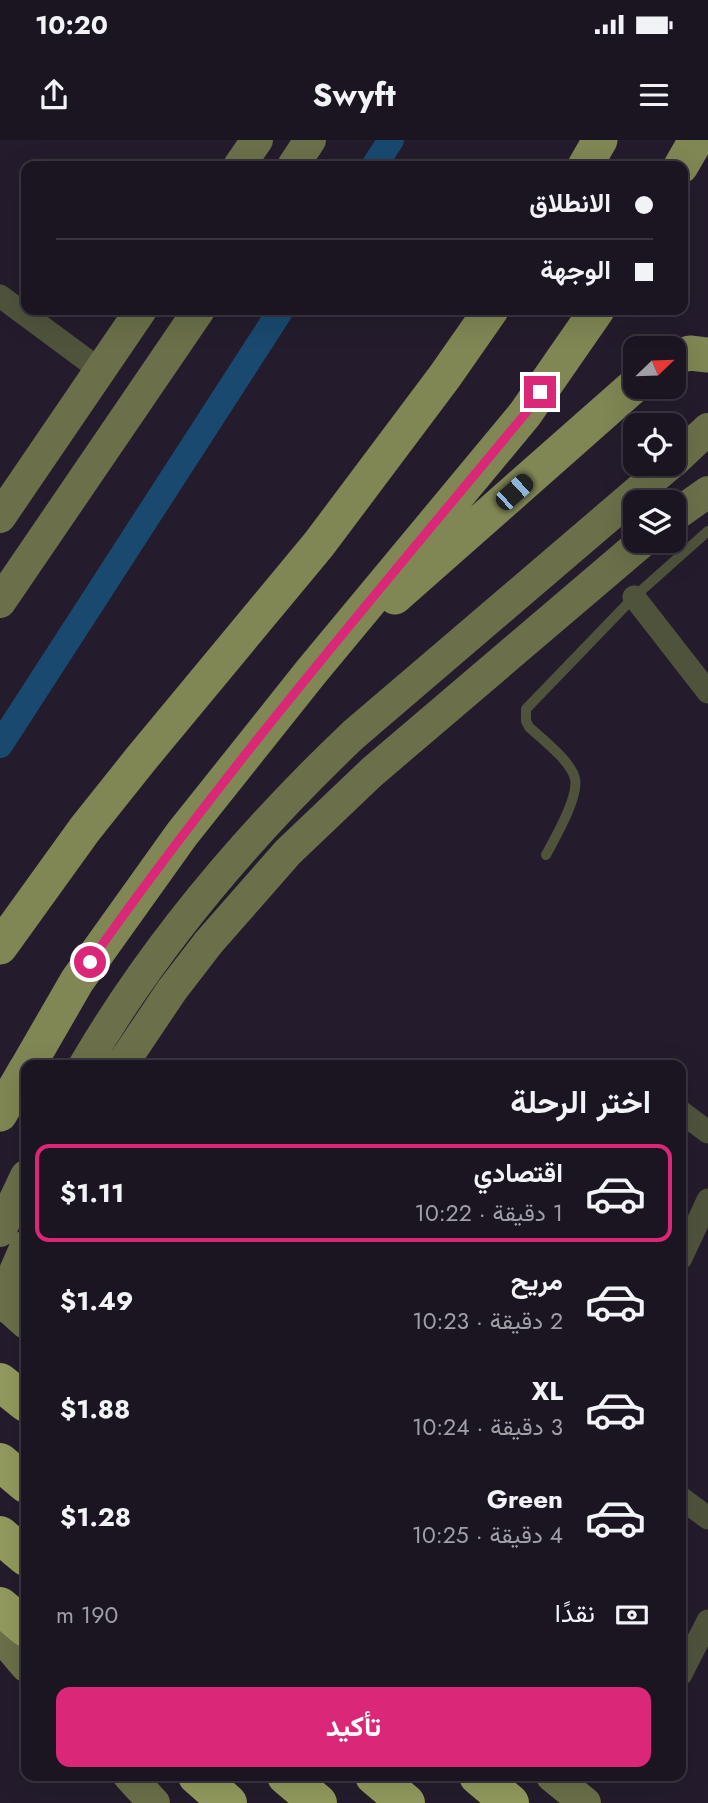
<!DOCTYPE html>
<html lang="ar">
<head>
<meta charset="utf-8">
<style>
	:root { --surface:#1b1521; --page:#241e2a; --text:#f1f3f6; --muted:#a09fa5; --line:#39343f; --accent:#db2777 }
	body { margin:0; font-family:Jost,Vazirmatn,sans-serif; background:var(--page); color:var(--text); direction:rtl; height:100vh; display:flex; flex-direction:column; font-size:26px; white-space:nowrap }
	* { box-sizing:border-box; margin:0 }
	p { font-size:23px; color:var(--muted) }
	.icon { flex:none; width:38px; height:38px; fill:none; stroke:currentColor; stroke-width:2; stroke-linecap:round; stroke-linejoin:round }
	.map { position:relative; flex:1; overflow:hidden; direction:ltr }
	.panel { position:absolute; left:21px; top:920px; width:665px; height:721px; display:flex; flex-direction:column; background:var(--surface); border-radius:14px; box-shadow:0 7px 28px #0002,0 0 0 2px var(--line); direction:rtl }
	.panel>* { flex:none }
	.banner { position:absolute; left:21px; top:21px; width:667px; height:154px; border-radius:14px; box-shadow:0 7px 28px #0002,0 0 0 2px var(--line); direction:rtl; display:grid; align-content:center; height:154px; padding:0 35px; background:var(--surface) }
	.needle { width:46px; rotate:67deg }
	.controls { position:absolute; left:623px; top:196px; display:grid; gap:14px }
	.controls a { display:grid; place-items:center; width:63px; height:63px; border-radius:14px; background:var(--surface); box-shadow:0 7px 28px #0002,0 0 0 2px var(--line); font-size:35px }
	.end { position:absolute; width:32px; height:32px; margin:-16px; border:9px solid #db2777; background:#fff; box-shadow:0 0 0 4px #fff }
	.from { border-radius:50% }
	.car { position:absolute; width:21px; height:42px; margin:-21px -10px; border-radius:9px; box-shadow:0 0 5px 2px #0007; background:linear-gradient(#222 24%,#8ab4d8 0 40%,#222 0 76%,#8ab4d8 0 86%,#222 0) }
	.banner b { display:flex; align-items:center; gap:24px; height:66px; font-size:26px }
	.banner b+b { border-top:2px solid var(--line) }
	.banner i { width:18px; height:18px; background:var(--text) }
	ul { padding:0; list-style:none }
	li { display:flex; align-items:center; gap:21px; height:98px; margin:0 14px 10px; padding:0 21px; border:4px solid transparent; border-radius:14px }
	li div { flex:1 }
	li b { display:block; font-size:26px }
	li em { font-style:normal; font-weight:700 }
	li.active { border-color:var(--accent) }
	li>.icon { width:63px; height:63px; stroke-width:1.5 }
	h2 { padding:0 35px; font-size:32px; line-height:84px }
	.pay { display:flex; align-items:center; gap:18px; height:77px; padding:0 35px; font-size:26px }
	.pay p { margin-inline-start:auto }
	.button { display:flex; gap:14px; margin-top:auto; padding:14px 35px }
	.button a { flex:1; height:80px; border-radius:14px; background:var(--accent); color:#fff; font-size:28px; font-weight:700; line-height:80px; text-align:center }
	.status { display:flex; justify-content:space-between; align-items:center; height:49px; padding:0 35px; background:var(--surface); direction:ltr }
	.status svg { height:19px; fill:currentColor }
	header { display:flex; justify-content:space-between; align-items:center; height:91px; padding:0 35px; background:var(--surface); font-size:32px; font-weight:700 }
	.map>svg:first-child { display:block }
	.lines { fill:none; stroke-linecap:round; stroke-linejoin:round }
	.canal { stroke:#19496f; stroke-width:26 }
	.lane { stroke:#50533c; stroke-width:10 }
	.street { stroke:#50533c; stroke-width:23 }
	.secondary { stroke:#6b704a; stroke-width:32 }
	.primary { stroke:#808654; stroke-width:35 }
	.highway { stroke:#939a5e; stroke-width:38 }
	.route { stroke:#db2777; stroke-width:9 }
</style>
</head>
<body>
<div class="status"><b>10:20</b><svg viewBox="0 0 49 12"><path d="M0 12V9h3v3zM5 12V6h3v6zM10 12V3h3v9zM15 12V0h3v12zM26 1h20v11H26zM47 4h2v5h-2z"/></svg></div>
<header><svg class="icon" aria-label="menu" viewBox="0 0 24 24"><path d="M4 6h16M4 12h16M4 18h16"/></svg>Swyft<svg class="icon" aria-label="share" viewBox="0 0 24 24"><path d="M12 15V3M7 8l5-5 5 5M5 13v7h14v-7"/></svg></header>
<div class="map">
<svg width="708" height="1663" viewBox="0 0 708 1663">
	<rect width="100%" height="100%" fill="#241c2c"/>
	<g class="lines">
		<!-- canal -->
		<path class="canal" d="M374 26 391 0
			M0 605 281 170"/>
		<!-- lane -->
		<path class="lane" d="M546 715C555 698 579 657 575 639 572 622 542 599 529 587L526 581V569L634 457 708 391"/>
		<!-- street -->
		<path class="street" d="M0 156 100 230
			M634 457 708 552
			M681 972 708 992
			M681 1118 708 1060
			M681 1358 708 1378
			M681 1534 708 1481"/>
		<!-- secondary -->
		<path class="secondary" d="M239 26 257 0
			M293 26 310 0
			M674 321 708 289
			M674 376 708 352
			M0 377 141 170
			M0 462 199 170
			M84 926C157 801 249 694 353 595L670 324
			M121 926 172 850 209 802 288 712 372 632 643 401
			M0 1091 26 1036
			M0 1160 26 1183
			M0 1166 26 1106
			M0 1495 26 1526
			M129 1636 154 1663
			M552 1636 585 1663"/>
		<!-- primary -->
		<path class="primary" d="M585 26 600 0
			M681 26 696 0
			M674 217 690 213 708 215
			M395 457 635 245
			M0 807 85 689 140 620 319 404 445 236 491 170
			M28 926 77 841 182 694 311 532 525 274 597 170
			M0 974 26 929"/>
		<!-- highway -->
		<path class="highway" d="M0 1242 26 1263
			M0 1322 26 1344
			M0 1395 26 1417
			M0 1466 26 1488
			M197 1636 228 1663
			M286 1636 318 1663
			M374 1636 406 1663
			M478 1636 510 1663"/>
	</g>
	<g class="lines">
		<!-- route -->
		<path class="route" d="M90 822C224 631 376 454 525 274L540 252"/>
	</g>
</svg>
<div class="controls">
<a><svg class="needle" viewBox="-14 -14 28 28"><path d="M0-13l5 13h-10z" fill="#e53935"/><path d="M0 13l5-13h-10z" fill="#a09fa5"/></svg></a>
<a><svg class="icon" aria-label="locate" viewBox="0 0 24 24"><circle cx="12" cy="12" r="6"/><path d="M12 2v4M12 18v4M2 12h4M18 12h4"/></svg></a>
<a><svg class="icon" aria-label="layers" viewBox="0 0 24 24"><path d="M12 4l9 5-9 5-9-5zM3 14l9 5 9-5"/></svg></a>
</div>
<i class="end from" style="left:90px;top:822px"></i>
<i class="end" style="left:540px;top:252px"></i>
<i class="car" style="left:514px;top:352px;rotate:48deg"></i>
<div class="banner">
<b><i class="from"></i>الانطلاق</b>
<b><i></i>الوجهة</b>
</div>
<section class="panel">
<h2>اختر الرحلة</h2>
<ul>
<li class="active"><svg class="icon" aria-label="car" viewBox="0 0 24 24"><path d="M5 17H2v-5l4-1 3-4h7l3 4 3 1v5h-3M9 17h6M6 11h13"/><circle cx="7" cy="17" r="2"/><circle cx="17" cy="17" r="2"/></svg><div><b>اقتصادي</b><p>1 دقيقة · 10:22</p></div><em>$1.11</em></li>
<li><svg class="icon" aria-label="car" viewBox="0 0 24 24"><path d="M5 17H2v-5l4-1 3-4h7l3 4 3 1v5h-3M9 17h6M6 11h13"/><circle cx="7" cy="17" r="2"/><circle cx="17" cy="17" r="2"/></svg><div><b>مريح</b><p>2 دقيقة · 10:23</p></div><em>$1.49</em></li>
<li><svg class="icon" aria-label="car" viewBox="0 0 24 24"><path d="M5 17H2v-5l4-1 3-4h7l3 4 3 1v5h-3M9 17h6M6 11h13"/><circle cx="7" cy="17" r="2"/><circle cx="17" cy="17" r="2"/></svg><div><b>XL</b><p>3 دقيقة · 10:24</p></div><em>$1.88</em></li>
<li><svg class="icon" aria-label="car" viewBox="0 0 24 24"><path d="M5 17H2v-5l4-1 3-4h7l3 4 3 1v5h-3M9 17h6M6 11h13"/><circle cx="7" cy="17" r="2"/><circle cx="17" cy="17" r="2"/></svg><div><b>Green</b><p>4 دقيقة · 10:25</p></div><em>$1.28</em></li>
</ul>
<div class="pay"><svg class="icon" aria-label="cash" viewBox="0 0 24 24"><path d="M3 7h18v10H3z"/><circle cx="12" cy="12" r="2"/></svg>نقدًا<p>190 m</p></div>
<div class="button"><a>تأكيد</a></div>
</section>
</div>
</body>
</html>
